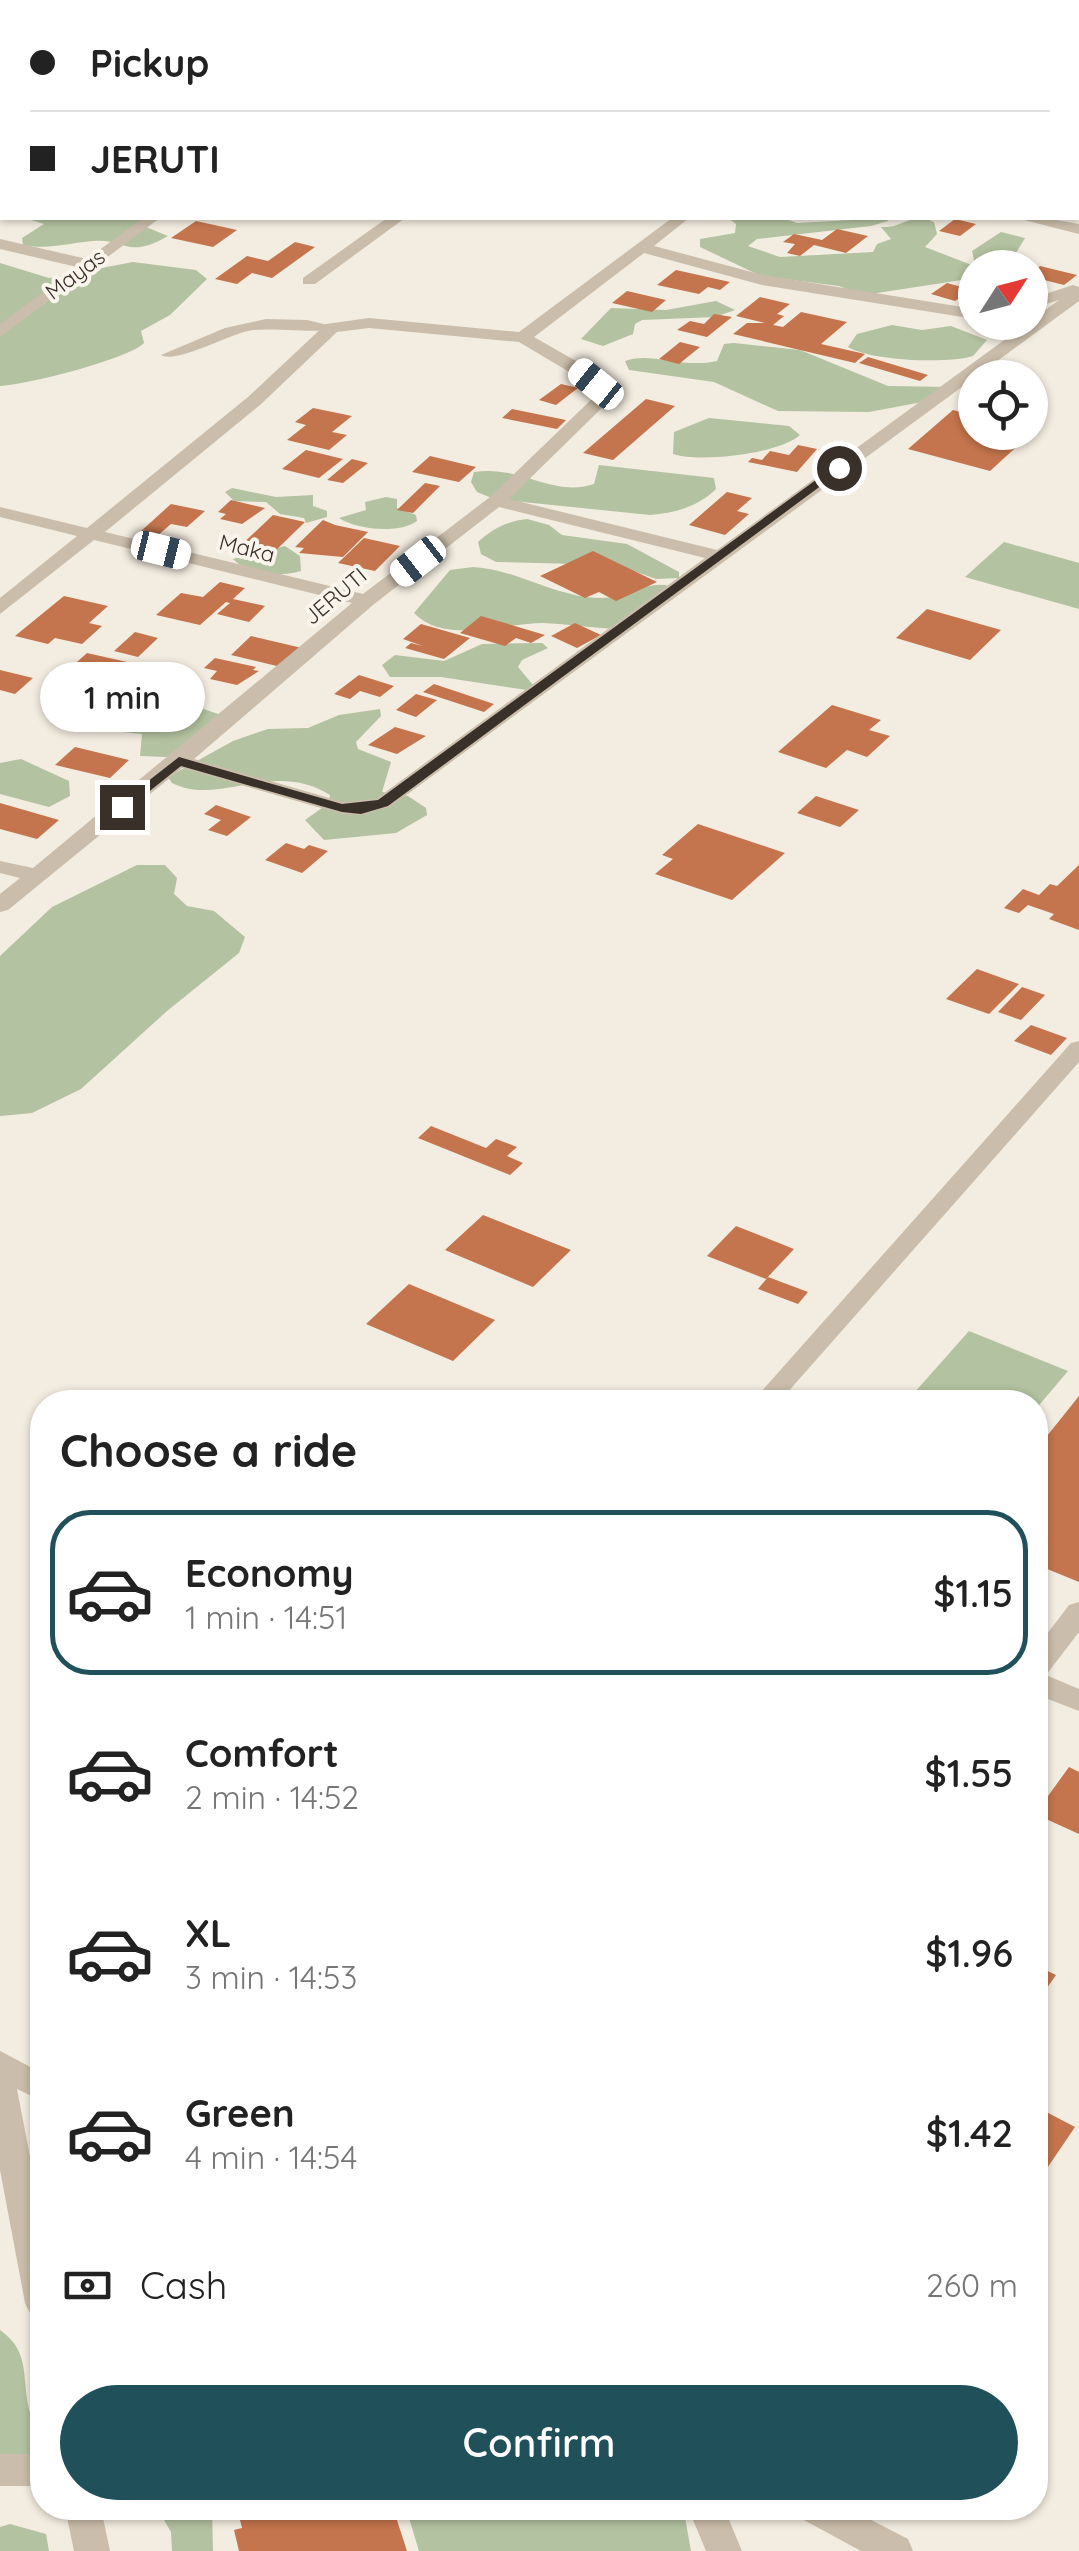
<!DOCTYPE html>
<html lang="en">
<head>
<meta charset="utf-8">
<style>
	:root { --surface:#fff; --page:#f2f2f2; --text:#222; --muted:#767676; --line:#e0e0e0; --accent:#20515a }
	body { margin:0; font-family:Quicksand,sans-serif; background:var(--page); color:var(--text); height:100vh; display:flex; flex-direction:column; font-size:38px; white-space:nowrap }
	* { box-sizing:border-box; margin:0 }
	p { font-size:32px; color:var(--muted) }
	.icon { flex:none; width:55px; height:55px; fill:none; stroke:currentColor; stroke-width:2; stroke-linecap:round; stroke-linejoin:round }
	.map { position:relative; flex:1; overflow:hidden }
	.details { position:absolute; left:30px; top:1390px; width:1018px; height:1130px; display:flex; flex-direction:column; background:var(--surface); border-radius:40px; box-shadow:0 2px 8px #0004 }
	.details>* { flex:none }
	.hud { position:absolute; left:0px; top:0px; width:1080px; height:220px; box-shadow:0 2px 8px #0004; display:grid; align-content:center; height:220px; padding:0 30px; background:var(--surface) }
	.needle { width:65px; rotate:54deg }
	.fabs { position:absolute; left:958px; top:250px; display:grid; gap:20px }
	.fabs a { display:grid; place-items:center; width:90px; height:90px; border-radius:50%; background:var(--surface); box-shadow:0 2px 8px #0004; font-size:50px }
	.end { position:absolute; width:45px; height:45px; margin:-22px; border:12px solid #39302a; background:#fff; box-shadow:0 0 0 5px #fff }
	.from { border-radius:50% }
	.bubble { position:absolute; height:70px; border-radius:35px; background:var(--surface); box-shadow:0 2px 8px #0004; font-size:32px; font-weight:600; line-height:70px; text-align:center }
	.car { position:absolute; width:30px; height:60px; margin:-30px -15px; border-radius:12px; box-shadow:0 0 8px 2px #0007; background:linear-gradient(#fff 24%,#345 0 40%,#fff 0 76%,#345 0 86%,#fff 0) }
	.hud b { display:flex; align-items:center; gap:35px; height:95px; font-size:38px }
	.hud b+b { border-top:2px solid var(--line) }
	.hud i { width:25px; height:25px; background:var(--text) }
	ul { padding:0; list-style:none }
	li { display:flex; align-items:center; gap:30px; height:165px; margin:0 20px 15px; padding:0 10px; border:5px solid transparent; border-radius:40px }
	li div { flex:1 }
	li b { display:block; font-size:38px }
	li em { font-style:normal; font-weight:600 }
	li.on { border-color:var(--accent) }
	li>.icon { width:90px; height:90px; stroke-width:1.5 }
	h2 { padding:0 30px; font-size:45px; line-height:120px }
	.pay { display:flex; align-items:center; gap:25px; height:110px; padding:0 30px; font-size:38px }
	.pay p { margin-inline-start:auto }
	.primary-button { display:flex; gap:20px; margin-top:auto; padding:20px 30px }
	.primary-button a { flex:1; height:115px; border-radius:60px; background:var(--accent); color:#fff; font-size:40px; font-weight:600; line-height:115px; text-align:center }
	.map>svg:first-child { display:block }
	.green { fill:#b3c2a0 }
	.building { fill:#c4754d }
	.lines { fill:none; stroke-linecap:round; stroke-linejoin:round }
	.lane { fill:#cbbdab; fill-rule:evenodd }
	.street { fill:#cbbdab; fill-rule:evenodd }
	.route { fill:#39302a }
	.labels { text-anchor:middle; stroke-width:8; stroke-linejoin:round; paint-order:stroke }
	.far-street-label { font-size:22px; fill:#39302a; stroke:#faf5ec }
</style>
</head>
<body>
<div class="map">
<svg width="1079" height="2551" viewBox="0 0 1079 2551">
	<rect width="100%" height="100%" fill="#f3ece0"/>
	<!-- green -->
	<path class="green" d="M25 218H149L146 227 168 236C126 260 126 238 93 241 68 243 48 250 23 245L22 238 44 224Z
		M728 218H783L797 223 888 218V221L871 226 757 239 748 246 780 257 873 252 877 244 891 239 881 227C901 229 912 211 934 222L937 234 925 247 977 267 975 278 864 295 839 286 761 276 700 247V239L735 233 736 224Z
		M1001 232 1025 238 1016 253 1029 267 975 264 972 251Z
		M133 262 196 270 207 279 170 315 141 331 144 343C129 359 26 385 0 386V263L49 278Z
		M716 301 735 310 715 317 642 320 635 324 633 334 603 346 581 339 611 308 666 310Z
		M892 325 922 330 951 326 987 340 973 356C948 364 871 361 848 347L857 334Z
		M734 343 800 350 888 386 948 387 949 397 869 412 778 411 714 382 629 370 625 361C649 351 682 369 717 361L724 344Z
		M709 418 789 426 800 435C779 454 700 463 673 454L674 432Z
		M599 465 714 478 716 489C698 507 674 513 650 515L494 499 477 492 471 482 474 472C523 465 552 498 594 484Z
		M232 488 276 497 313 495V506L327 511V517L306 523 304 518 280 514 266 502 234 501 225 492Z
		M386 497 397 499V508L416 515 417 521C399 534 357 530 339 518L366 510 365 502Z
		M527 519 549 525 562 535 627 544 679 572V578L656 579 617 565 496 562 481 554 478 542C492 529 507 521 527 519Z
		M1004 542 1079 563V609L965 577Z
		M285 546 300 556 301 571C280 577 250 576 233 559Z
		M473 567C520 570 555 598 602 598 624 598 649 580 670 586L616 629C592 628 568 624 544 623 504 623 445 645 414 613L450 570Z
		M542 643 548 648 522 660 518 667 533 685 527 690 441 677H390L382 665 395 655 444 661 482 644Z
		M201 708 221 715 178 752 166 757 140 756 142 734 103 730 100 724 155 720Z
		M380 709 381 716 356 742 358 749 391 762 382 792 408 796 426 808 427 815 396 833 324 840 305 820 329 803 330 795C272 759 219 807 172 783L168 777 233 741 268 729 308 728 339 715Z
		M21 759 69 781 70 796 49 807 0 794V763Z
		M137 865H165L177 878 174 894 187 906 214 911 245 937 239 953 167 1011 81 1089 32 1113 0 1116V956L52 907Z
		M969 1331 1068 1371 1035 1410V1402H906Z
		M0 2330C33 2353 20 2382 31 2416 36 2429 41 2438 42 2453L0 2481Z
		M157 2508H212L213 2551H172L171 2532Z
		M406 2508H679L685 2517 691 2551H419Z
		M10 2524 46 2534 49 2551H0V2527Z"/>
	<!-- building -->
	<path class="building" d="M955 219 976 224 960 236 939 231Z
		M196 221 237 230 213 247 171 238Z
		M837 229 868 236 846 253 814 245 800 256 787 253 795 244 783 242 794 234 822 240Z
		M295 242 315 247 272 278 252 273 237 284 215 279 247 256 268 261Z
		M1040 266 1077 275 1064 285 1036 278 1042 274 1033 272Z
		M676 270 730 282 720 290 708 287 699 294 657 285Z
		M965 281 975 287 955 301 931 294 947 283 958 286Z
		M627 291 666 300 652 312 612 303Z
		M760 297 790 304 777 314 784 316 773 325 783 327 801 312 847 322 821 344 865 354 855 363 733 334 747 323H765L736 316Z
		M714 314 732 317 707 337 677 330 690 321 704 324Z
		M680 342 700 347 679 364 659 359Z
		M868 357 928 375 920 381 859 363Z
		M561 384 578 388 556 405 539 400Z
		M646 399 675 406 613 460 583 453Z
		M313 408 352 416 332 432 347 435 329 450 287 440 306 425 295 422Z
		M512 409 566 420 557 429 502 418Z
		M953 410 975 416V432H1033L990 471 908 449Z
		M798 445 817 449 797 472 748 462 752 458 762 460 770 451 789 455Z
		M306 450 343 459 319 478 282 469Z
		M430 456 476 467 459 482 412 472Z
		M352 459 368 463 343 483 327 480Z
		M425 483 440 486 413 513 397 510Z
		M727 492 752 498 737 511 749 514 725 535 689 525Z
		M231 500 265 508 242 524 220 519 226 514 218 512Z
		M171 504 205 511 187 527 171 524 157 536 140 532Z
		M273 515 305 522 271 555 238 548Z
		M323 520 335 525 368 532 343 557 299 553 304 548 295 547Z
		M364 538 400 546 375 571 338 563Z
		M593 551 657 582 616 601 599 592 585 598 540 576Z
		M220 582 245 588 233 599 265 606 249 622 217 614 230 603 226 602 200 625 156 615 181 593 203 597Z
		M64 596 108 606 89 623 102 626 82 644 55 638 48 644 15 636Z
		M927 609 1001 630 970 660 896 638Z
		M481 616 545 635 531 643 516 638 505 646 460 633Z
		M575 623 601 635 577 648 551 636Z
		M421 624 470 638 444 659 405 648 411 643 423 646 403 639Z
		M135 632 158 638 138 657 114 651Z
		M251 636 302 648 281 667 231 655Z
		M87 653 127 662 98 688 59 678Z
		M215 658 256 667 253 670 259 671 237 685 210 679 217 671 204 668Z
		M0 670 33 678 15 694 0 690Z
		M359 675 394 686 380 697 360 691 350 699 334 694Z
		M134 682 170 690 160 700 124 691Z
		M434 684 494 704 484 712 423 692Z
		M96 687 180 707 169 718 122 706 105 722 87 717 74 730 54 725 66 714 50 710 66 696 82 700Z
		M416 694 437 700 416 717 396 710Z
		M832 705 881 720 869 730 890 736 867 757 847 750 826 768 778 752Z
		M395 727 426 736 397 754 368 745Z
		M75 747 129 760 110 778 55 765Z
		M816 796 859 810 840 827 797 813Z
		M0 803 59 820 37 839 0 829Z
		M216 805 251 817 227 836 208 830 221 820 204 814Z
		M698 824 785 853 732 900 655 874 673 859 662 855Z
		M286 843 304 849 309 845 328 851 302 873 265 860Z
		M1079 865V930L1049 919 1054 914 1028 905 1019 913 1004 908 1023 889 1039 895 1050 884 1057 886Z
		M977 969 1019 984 989 1014 946 999Z
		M1022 987 1045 995 1021 1020 998 1012Z
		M1031 1025 1067 1038 1051 1055 1014 1041Z
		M431 1126 486 1148 496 1139 517 1147 507 1156 523 1163 510 1175 418 1138Z
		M483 1215 571 1250 533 1287 445 1250Z
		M736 1226 794 1249 766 1279 707 1256Z
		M768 1277 808 1292 798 1304 758 1289Z
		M409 1284 495 1320 453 1361 366 1324Z
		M1079 1396V1582L1035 1564V1451Z
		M1069 1767 1079 1772V1834L1035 1814Z
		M1035 1965 1056 1975 1035 2005Z
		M1035 2106 1075 2127 1035 2186Z
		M237 2508H393L407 2551H239L234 2530 242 2528Z"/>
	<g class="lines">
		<!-- lane -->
		<path class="lane" d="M266 319 307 320 340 328C330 335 269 326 248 331 228 335 175 364 161 355L225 328Z"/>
		<!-- street -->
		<path class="street" d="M54 0H82L83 2H56Z
			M143 218H160L0 337V324L77 267 0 249V239L87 259Z
			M387 218H405L315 284H303V278Z
			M672 218H689L654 246 763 275 975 309V319L762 285 644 253 534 337 583 365 613 397 509 499 717 550 1059 300 1030 309V299L1073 285 1079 287V301L390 807 361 815 342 814 182 768 8 910 0 912V894L20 878 0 873V861L33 868 352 603 94 540 0 614V598L77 536 0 517V507L87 528 248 397 326 324 369 318 519 332ZM369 328 519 342 571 373 594 397 490 497 363 594 105 532 260 405 337 332ZM499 507 705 558 376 799 343 802 194 759 373 605Z
			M1016 218H1045L1079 224V234Z
			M1079 1041V1062L779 1402H752L1071 1043Z
			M1079 1602V1632L1046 1675 1079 1689V1711L1035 1694V1650L1069 1605Z
			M0 2051 42 2073V2101L17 2089 42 2219V2318L30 2313 25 2303 0 2170Z
			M0 2454H42V2486H0Z
			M65 2508H101L110 2551H74Z
			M688 2508H724L742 2551H706Z
			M797 2508H848L908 2539 913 2551H861L802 2519Z"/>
	</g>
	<!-- route -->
	<path class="route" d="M835 466 845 468 388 806 361 814 342 812 181 766 126 810 115 807 179 757 342 804 378 800Z"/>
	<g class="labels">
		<!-- far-street labels -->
		<g class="far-street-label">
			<text transform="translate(75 274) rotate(-37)" y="8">Mayas</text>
			<text transform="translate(247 548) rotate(14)" y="8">Maka</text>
			<text transform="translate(335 596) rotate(-40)" y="8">JERUTI</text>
		</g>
	</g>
</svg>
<div class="fabs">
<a><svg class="needle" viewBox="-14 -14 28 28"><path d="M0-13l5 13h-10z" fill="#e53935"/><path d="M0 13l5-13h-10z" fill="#767676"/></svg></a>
<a><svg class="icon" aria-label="locate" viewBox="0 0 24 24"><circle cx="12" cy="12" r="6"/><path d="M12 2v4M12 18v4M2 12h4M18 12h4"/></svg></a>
</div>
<i class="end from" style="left:839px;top:468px"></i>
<i class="end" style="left:122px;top:807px"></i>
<div class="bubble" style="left:40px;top:662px;width:165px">1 min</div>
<i class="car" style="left:596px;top:384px;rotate:309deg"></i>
<i class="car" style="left:161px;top:550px;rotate:104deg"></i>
<i class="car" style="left:418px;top:561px;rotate:232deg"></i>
<div class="hud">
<b><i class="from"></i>Pickup</b>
<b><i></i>JERUTI</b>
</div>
<section class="details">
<h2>Choose a ride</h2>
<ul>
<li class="on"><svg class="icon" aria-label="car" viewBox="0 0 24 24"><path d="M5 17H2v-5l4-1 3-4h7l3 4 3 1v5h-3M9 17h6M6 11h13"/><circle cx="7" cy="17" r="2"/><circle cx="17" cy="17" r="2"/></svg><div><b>Economy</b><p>1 min · 14:51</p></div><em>$1.15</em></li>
<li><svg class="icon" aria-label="car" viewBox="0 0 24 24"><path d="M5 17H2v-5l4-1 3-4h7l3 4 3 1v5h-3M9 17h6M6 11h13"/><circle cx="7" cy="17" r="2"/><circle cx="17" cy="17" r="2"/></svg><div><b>Comfort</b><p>2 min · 14:52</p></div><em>$1.55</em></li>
<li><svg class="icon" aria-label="car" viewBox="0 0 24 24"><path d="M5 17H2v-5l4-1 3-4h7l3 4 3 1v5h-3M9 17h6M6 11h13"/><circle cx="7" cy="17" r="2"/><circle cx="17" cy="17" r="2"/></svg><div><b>XL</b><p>3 min · 14:53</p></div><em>$1.96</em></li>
<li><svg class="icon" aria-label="car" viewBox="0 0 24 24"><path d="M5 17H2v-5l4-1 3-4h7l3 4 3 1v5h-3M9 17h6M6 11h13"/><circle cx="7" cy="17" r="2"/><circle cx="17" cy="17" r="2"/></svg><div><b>Green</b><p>4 min · 14:54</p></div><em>$1.42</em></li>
</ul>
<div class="pay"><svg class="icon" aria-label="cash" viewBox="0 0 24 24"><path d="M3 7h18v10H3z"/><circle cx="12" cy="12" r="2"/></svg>Cash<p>260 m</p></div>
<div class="primary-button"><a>Confirm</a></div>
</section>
</div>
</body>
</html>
